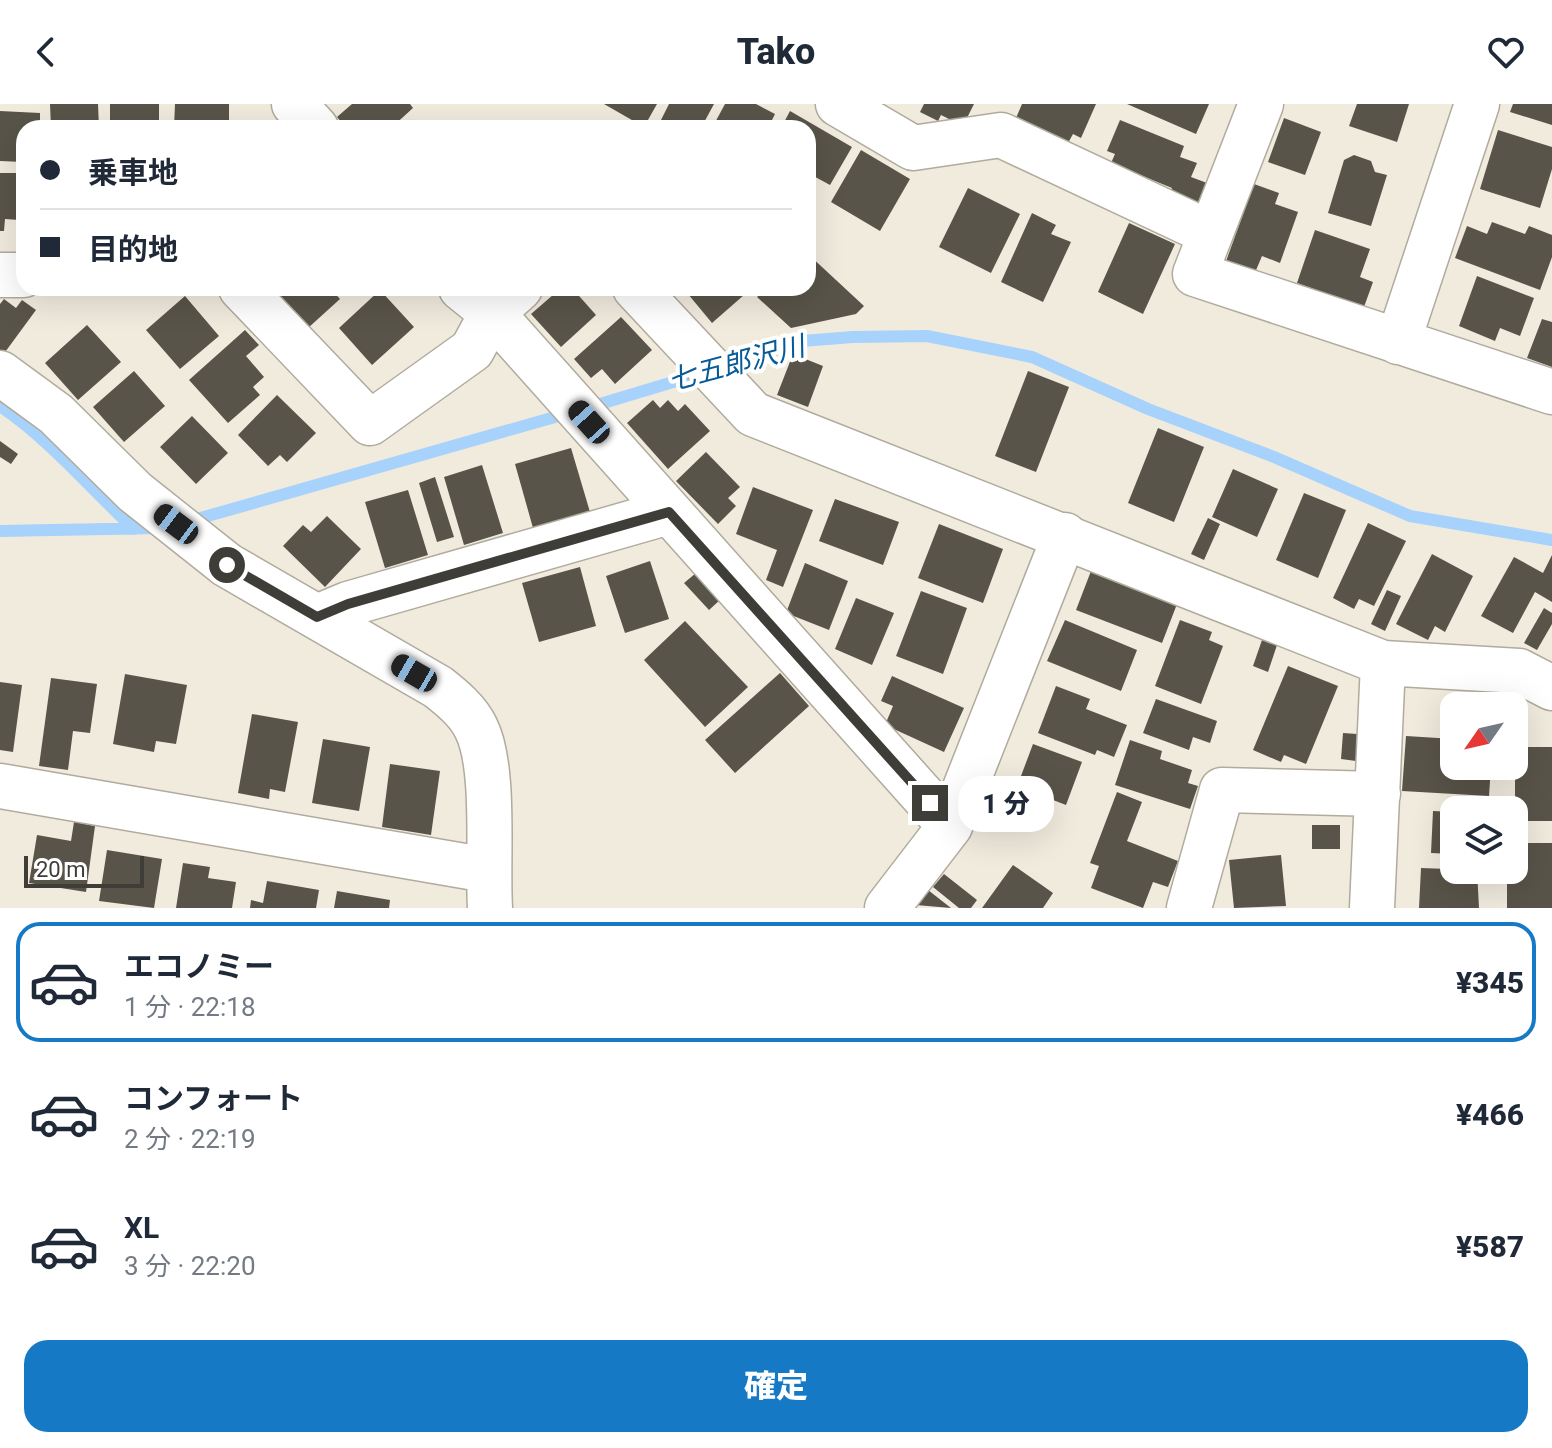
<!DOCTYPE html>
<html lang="ja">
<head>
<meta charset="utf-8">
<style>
	:root { --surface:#fff; --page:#f6f6f7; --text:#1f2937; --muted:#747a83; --line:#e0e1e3; --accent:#1679c5 }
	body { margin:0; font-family:Roboto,"Noto Sans JP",sans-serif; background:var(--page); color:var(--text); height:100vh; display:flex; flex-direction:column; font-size:30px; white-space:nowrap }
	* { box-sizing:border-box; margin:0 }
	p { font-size:26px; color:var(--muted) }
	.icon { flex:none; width:44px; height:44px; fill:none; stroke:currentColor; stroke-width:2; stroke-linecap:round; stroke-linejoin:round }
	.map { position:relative; height:804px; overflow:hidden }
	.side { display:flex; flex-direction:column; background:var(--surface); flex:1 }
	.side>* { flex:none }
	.hud { position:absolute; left:16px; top:16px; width:800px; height:176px; border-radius:24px; box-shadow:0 8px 32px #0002; display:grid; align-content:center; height:176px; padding:0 24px; background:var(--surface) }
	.needle { width:52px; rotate:236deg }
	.buttons { position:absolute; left:1440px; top:588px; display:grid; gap:16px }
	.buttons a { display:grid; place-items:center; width:88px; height:88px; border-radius:16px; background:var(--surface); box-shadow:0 8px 32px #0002; font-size:40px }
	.scale { position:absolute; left:24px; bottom:20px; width:120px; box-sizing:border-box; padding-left:8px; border:4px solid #3f3d37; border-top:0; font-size:22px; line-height:28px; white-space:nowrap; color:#3f3d37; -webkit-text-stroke:6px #fff; paint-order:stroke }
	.end { position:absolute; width:36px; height:36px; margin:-18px; border:10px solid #3f3d37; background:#fff; box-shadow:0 0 0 4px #fff }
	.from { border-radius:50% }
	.bubble { position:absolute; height:56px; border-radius:24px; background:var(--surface); box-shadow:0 8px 32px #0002; font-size:26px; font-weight:800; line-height:56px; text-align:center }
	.car { position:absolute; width:24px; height:48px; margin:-24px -12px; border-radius:10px; box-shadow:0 0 6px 2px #0007; background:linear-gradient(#222 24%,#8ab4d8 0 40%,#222 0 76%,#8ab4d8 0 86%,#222 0) }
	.hud b { display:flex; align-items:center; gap:28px; height:76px; font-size:30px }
	.hud b+b { border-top:2px solid var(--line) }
	.hud i { width:20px; height:20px; background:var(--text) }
	ul { padding:14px 0 0; list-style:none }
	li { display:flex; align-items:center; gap:24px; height:120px; margin:0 16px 12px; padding:0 8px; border:4px solid transparent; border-radius:24px }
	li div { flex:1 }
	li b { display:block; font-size:30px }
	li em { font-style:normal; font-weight:800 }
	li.current { border-color:var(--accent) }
	li>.icon { width:72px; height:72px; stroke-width:1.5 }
	.primary-button { display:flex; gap:16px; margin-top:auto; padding:16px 24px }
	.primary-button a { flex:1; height:92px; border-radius:24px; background:var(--accent); color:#fff; font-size:32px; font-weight:800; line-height:92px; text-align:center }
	header { display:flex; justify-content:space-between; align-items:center; height:104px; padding:0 24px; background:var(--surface); font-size:36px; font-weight:800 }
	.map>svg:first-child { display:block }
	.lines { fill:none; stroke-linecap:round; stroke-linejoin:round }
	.stream { stroke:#a7d2fb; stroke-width:12 }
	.building { fill:#595449 }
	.minor-casing { stroke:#b1ab9e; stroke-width:47 }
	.minor { stroke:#fff; stroke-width:44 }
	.route { stroke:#3f3d37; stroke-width:10 }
	.labels { text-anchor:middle; stroke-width:8; stroke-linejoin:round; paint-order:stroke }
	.water-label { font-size:28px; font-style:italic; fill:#065a97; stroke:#fff }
</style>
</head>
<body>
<header><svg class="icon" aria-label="back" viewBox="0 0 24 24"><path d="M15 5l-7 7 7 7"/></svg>Tako<svg class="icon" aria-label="heart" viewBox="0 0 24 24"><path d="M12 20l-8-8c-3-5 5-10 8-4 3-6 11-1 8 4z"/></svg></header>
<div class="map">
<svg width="1552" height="804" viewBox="0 0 1552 804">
	<rect width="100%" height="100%" fill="#f1ebde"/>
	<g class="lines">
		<!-- stream -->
		<path class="stream" d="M720 264 802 237 853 233 927 232 1032 253 1148 305 1274 353 1410 412 1552 436
			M0 302C50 336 90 384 134 425
			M590 303 703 269
			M190 417 569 309
			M0 427 160 424"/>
	</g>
	<!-- building -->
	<path class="building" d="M50 0H98L99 24H51Z
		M110 0H159V24H110Z
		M175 0H229V24H174Z
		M352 0H410L413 4 391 24H346L337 13Z
		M604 0H657L644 23Z
		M669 0H714L701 24H657Z
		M725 0H756L775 10 768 24H712Z
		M924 0H974L963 22 941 11 938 17 920 8Z
		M1022 0H1096L1081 34 1073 30 1068 39 1016 14Z
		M1127 0H1209L1196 30Z
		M1357 0H1409L1397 38 1349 22Z
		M1513 0H1552V21L1510 8Z
		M0 7 40 9V24H24V58L0 57Z
		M790 7 852 43 830 81 808 69V24H781Z
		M1284 14 1321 28 1305 71 1268 58Z
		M1120 16 1184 42 1180 53 1197 59 1191 73 1207 79 1198 102 1169 90 1172 84 1111 59 1115 50 1107 47Z
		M1498 26 1552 43V65L1540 104 1480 85Z
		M861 46 910 75 880 127 831 98Z
		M1354 51 1371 57 1375 68 1387 71 1371 122 1328 109 1344 56Z
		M0 69H20L19 116 5 115 4 127H0Z
		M1254 80 1279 89 1275 100 1298 108 1280 159 1262 152 1254 171 1225 160Z
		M968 84 1020 110 991 169 939 143Z
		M1032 109 1056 121 1051 130 1071 138 1043 198 1001 178Z
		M1492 118 1525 130 1529 122 1552 131V153L1540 186 1455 154 1467 122 1487 130Z
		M1129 119 1175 140 1143 210 1098 188Z
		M1315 126 1370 145 1360 173 1373 178 1364 203 1297 179Z
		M808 150 864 202 856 210 791 224 757 193 766 184H808Z
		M1477 172 1534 194 1520 232 1500 224 1495 237 1459 222Z
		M271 184H330L340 195 308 224Z
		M561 184H572L596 211 561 243 531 210Z
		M683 184H752L712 219Z
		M380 186 414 223 372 261 339 224Z
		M185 192 219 232 180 265 146 226Z
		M4 195 16 204 22 196 36 206 0 255V200Z
		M621 213 652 246 615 280 602 265 591 274 574 255Z
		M1542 215 1552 218V263L1527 254Z
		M87 221 121 258 78 296 45 259Z
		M245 226 259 241 246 252 264 273 253 283 260 291 228 319 189 276Z
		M793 250 823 262 808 303 777 291Z
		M134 267 165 302 124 338 93 303Z
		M1028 267 1069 283 1036 368 995 352Z
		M277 291 316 329 287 358 280 351 268 362 238 331Z
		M653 296 660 304 668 296 678 307 685 300 710 327 668 365 627 319Z
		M192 312 228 349 196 380 160 343Z
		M1158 324 1204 343 1174 418 1128 399Z
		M0 337 18 350 11 360 0 353Z
		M571 344 590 408 533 424 515 360Z
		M706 348 740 383 728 394 736 402 718 420 676 377Z
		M482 361 503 429 464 441 444 373Z
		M1233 365 1278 385 1257 433 1212 413Z
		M435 373 454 433 437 438 419 379Z
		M753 383 813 406 783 483 766 476 777 446 736 430Z
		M408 386 428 451 385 464 365 398Z
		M1304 389 1346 406 1318 474 1276 456Z
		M835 395 899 418 883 461 819 437Z
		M327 412 361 445 325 483 283 442 303 421 311 428Z
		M1208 414 1220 420 1204 456 1191 450Z
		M1368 419 1406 437 1374 502 1359 495 1354 505 1333 494Z
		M939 420 1003 445 983 499 918 474Z
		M1432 450 1473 472 1445 528 1435 522 1428 536 1396 520Z
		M1552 451V498L1535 488 1513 529 1481 512 1514 453 1543 469Z
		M650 457 669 515 625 529 606 472Z
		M805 459 848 477 829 526 786 509Z
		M580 463 596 522 539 538 522 479Z
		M1091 467 1177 500 1162 539 1076 506Z
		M696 469 720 496 709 506 684 479Z
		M1387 486 1401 492 1385 527 1371 520Z
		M921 487 967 504 943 570 896 552Z
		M856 494 894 509 872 561 835 545Z
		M1544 504 1552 509V520L1537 546 1524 539Z
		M1065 516 1137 546 1121 587 1047 557Z
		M1180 516 1212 528 1209 536 1223 542 1201 600 1155 582Z
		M685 517 748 583 705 623 644 556Z
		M1262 536 1277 541 1268 568 1253 562Z
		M1288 562 1338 582 1306 660 1284 651 1281 658 1253 646Z
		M780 569 809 602 735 669 705 636Z
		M125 570 187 581 176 640 156 637 154 648 113 640Z
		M892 572 964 604 944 648 885 621 893 602 881 597Z
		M51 574 97 580 90 629 73 627 68 666 39 662Z
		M0 578 22 581 13 648 0 646Z
		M1056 582 1090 595 1086 605 1127 621 1114 653 1097 646 1095 651 1038 629Z
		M1156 595 1217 617 1210 639 1193 633 1189 646 1143 629Z
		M252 610 298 618 285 688 270 685 269 695 238 689Z
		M1343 629 1357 630 1356 657 1341 655Z
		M1406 632 1454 635V662H1491L1489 692 1402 687Z
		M323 635 370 643 359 707 312 699Z
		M1130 636 1162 647 1160 655 1192 666 1188 679 1198 682 1190 705 1115 681Z
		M1033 640 1082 658 1066 701 1035 689 1038 679 1021 672Z
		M1515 643H1552V717H1515Z
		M390 660 440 667 431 731 382 723Z
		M1117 688 1142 698 1127 737 1178 757 1168 783 1153 778 1143 804 1091 784 1099 762 1090 759Z
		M1433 707 1454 708V750L1431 749Z
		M74 718 95 722 86 788 29 779 37 731 71 737Z
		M1312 721H1340V745H1312Z
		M1521 739H1552V804H1507V766H1514V760H1521Z
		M107 746 162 755 154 804 99 797Z
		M1281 751 1286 802 1234 804 1229 756Z
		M183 759 210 763 208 774 236 778 232 804H176Z
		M1013 761 1053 789 1043 804H982Z
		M1421 764 1477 766 1479 804H1419Z
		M944 770 977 796 971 804H959L933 783Z
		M267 777 319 786 316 804H250L251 796 263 799Z
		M928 786 951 804 916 801Z
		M337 787 390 796 389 804H334Z"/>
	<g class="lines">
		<!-- minor casing -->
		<g class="minor-casing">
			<path id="minor" d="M294 0 316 24
				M838 0 913 44 1001 31 1210 129
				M1261 0 1195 170 1552 288
				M0 171H24
				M241 184 370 319 472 246 492 209 520 184
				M461 184 492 209 950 722
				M635 184 753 310 1383 559 1519 567 1552 584
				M1398 238 1477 0
				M0 269 56 310 135 388 227 461 438 583C452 594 468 607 476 624 496 663 487 757 490 804
				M317 513 348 500 669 408
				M0 682 487 766
				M887 804 950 722 1065 431
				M1189 804 1222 686 1378 690
				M1372 804 1383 559"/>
		</g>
		<!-- minor -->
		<use href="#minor" class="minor"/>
	</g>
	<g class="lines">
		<!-- route -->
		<path class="route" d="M227 461 317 513 348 500 669 408 930 699"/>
	</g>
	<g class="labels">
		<!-- water labels -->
		<g class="water-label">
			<text transform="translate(736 259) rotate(-15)" y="10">七五郎沢川</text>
		</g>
	</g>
</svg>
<div class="buttons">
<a><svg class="needle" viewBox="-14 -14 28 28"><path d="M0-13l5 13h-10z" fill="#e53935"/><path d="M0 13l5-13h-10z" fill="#747a83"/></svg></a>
<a><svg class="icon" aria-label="layers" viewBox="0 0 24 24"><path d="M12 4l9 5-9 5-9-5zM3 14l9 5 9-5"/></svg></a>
</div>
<div class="scale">20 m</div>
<i class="end from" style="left:227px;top:461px"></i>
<i class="end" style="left:930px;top:699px"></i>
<div class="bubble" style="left:958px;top:672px;width:96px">1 分</div>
<i class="car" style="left:589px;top:318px;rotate:318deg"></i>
<i class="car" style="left:176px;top:420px;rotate:307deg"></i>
<i class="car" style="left:414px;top:569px;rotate:300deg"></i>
<div class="hud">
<b><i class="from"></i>乗車地</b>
<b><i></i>目的地</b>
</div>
</div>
<section class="side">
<ul>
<li class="current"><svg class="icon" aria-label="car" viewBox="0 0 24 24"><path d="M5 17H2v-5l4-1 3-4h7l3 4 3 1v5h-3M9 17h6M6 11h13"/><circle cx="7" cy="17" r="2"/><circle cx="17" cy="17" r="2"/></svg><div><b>エコノミー</b><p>1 分 · 22:18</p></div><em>¥345</em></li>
<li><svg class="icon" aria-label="car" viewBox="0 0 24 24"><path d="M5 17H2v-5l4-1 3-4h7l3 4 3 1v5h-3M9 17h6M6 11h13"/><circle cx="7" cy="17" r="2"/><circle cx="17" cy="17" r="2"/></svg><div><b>コンフォート</b><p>2 分 · 22:19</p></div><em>¥466</em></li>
<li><svg class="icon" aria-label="car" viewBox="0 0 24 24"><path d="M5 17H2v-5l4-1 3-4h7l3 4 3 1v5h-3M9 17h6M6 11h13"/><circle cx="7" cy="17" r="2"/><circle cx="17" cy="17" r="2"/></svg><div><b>XL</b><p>3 分 · 22:20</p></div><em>¥587</em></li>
</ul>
<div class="primary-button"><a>確定</a></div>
</section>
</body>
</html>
